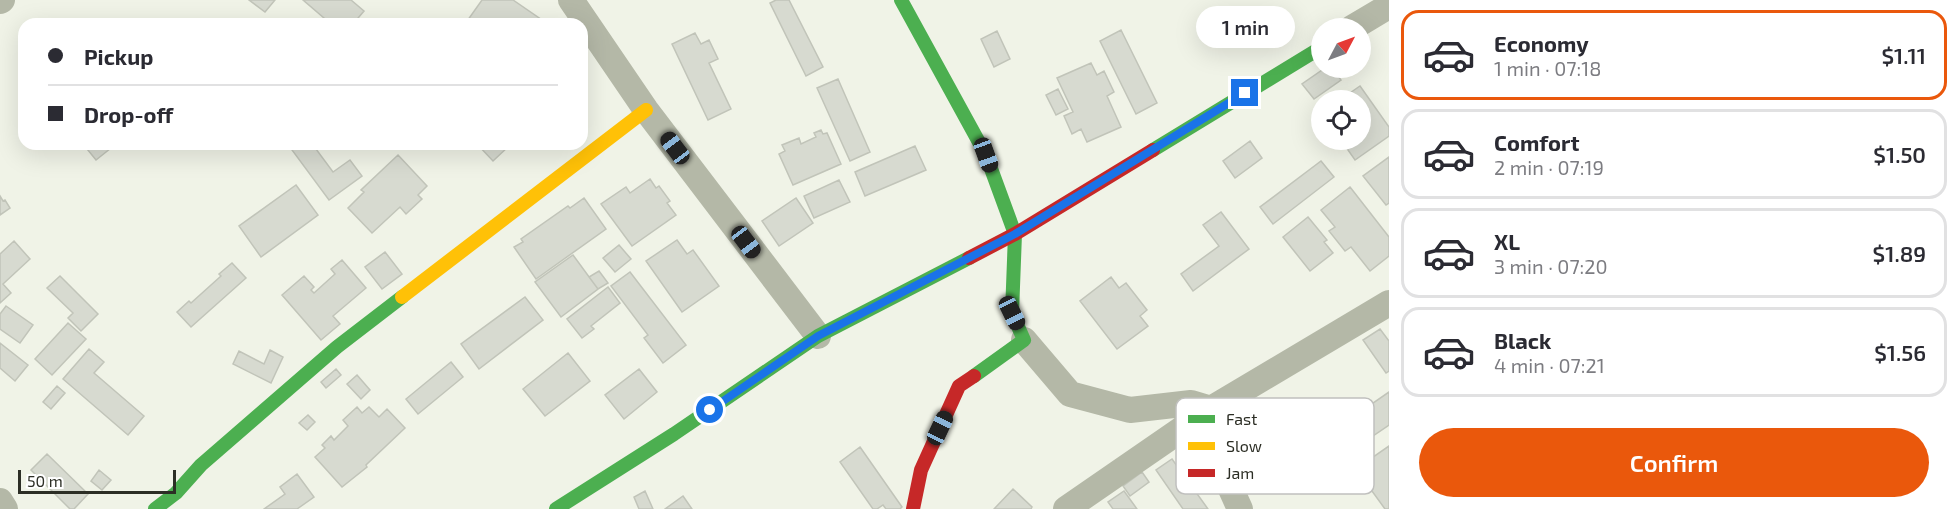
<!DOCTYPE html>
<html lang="en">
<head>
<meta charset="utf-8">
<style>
	:root { --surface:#fff; --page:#f7f7f7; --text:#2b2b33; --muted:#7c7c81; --line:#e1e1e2; --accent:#ea580c }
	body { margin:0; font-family:"Exo 2",sans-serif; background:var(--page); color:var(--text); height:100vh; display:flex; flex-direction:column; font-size:22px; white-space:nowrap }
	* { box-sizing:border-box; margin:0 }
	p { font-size:20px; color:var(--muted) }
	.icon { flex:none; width:33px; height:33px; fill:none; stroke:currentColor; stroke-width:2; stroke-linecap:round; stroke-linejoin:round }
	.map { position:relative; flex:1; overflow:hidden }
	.sheet { display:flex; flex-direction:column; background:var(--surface); width:570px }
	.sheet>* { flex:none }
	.hud { position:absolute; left:18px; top:18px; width:570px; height:132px; border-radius:18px; box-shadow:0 6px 24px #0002; display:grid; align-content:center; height:132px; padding:0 30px; background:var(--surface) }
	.needle { width:39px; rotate:49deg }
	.tools { position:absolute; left:1311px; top:18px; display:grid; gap:12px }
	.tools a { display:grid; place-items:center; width:60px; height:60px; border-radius:50%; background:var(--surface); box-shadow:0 6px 24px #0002; font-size:30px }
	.scale { position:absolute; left:18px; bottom:15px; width:158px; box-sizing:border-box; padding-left:6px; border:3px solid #2c2e25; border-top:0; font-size:16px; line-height:21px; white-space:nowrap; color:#2c2e25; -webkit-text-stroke:4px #fff; paint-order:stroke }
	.end { position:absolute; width:27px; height:27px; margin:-14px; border:8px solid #1a73e8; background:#fff; box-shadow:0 0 0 3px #fff }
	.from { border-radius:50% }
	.bubble { position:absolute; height:42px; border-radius:21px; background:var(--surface); box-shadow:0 6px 24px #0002; font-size:20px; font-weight:600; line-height:42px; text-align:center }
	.car { position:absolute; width:18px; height:36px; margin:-18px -9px; border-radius:8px; box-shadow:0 0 4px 2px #0007; background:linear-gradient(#222 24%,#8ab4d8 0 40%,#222 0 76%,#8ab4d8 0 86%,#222 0) }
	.hud b { display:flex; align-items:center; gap:21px; height:57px; font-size:22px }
	.hud b+b { border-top:2px solid var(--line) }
	.hud i { width:15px; height:15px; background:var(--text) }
	ul { padding:10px 0 0; list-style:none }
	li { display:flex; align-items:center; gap:18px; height:90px; margin:0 12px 9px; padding:0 18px; border:3px solid var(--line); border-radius:18px }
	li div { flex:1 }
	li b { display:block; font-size:22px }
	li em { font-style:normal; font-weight:600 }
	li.active { border-color:var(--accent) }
	li>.icon { width:54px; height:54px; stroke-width:1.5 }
	.button { display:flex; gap:12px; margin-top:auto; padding:12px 30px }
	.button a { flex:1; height:69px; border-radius:36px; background:var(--accent); color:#fff; font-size:24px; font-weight:600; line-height:69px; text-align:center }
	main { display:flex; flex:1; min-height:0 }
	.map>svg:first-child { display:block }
	.building { fill:#d7dad0; stroke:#c1c4b9; stroke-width:1.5 }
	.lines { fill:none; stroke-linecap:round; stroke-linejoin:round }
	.street { stroke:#b4b8a7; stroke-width:26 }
	.fast { stroke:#4caf50; stroke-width:14 }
	.slow { stroke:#ffc107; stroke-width:14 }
	.jam { stroke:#c62828; stroke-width:14 }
	.route { stroke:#1a73e8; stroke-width:8 }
	.key { fill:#fff; stroke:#c0c0be; stroke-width:1.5 }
	.key-label { font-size:16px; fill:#2c2e25 }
</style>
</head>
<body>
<main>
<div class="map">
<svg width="1389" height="509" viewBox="0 0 1389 509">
	<rect width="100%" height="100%" fill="#f0f3e7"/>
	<!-- building -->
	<path class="building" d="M249 0H275L265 12Z
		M303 0H351L364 11 353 24H331Z
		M482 0H513L542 20 539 24H465Z
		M776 0H789L823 67 806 76 770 3Z
		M1121 30 1157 103 1136 114 1100 41Z
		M997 31 1010 59 994 67 981 39Z
		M695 33 701 44 709 40 718 59 709 63 731 109 708 120 672 44Z
		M1091 63 1097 75 1104 71 1114 92 1107 96 1121 127 1087 142 1081 129 1072 134 1064 116 1073 112 1057 78Z
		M1325 68H1332L1341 80 1314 99 1302 84Z
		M838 79 870 152 850 161 817 88Z
		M1360 86 1389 127V136L1355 160 1341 140H1360V100H1340Z
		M1058 89 1068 109 1056 115 1046 95Z
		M821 130 823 134 827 133 841 164 793 185 779 154 785 151 782 145 799 138 801 144 816 137 814 133Z
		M1250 141 1262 158 1235 178 1223 161Z
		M83 144H116L96 160Z
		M300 144H315L313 145 333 172 350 160 362 176 329 200 292 150Z
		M477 144H511L493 161Z
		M915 146 926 170 865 196 855 172Z
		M398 155 427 186 418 195 422 199 406 214 400 207 372 233 348 208 364 192 361 190Z
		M1389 157V203L1386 205 1363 176Z
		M1321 161 1334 177 1273 224 1260 207Z
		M650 179 656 188 659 186 670 201 667 203 676 215 632 246 601 204 626 187 630 193Z
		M839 180 850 202 814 218 804 196Z
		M296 185 318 215 261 257 239 226Z
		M1350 187 1389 237V256L1370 271 1351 247 1345 251 1329 231 1335 227 1321 210Z
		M0 196 3 201 5 200 10 208 0 215Z
		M584 198 606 229 536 279 514 247 523 242 521 239 568 206 570 208Z
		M796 198 813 223 779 246 762 221Z
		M1221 212 1249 249 1193 291 1181 274 1219 246 1203 225Z
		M1308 217 1327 240 1324 242 1333 253 1310 271 1283 237Z
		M677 240 687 254 693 250 719 286 682 312 646 261Z
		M14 241 30 259 3 284 11 293 0 303V254Z
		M619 245 631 259 615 272 603 258Z
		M385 252 402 274 382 289 365 267Z
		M573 255 598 289 561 317 535 282Z
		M342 260 366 288 333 316 340 324 321 340 282 295 304 276 314 287 311 290 314 293 335 274 331 269Z
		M232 263 246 278 191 327 177 312 189 301 191 303 221 276 219 274Z
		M599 271 608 283 598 289 589 277Z
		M630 272 686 345 663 363 644 338 648 335 611 286Z
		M60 276 98 314 81 331 68 318 73 313 47 288Z
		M1111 277 1119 288 1126 283 1147 310 1140 316 1148 326 1117 349 1080 301Z
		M608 287 620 303 591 326 594 329 582 338 567 319Z
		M525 297 543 320 479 369 461 344Z
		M6 306 33 325 20 343 0 329V314Z
		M68 323 86 339 52 375 35 359Z
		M1380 329 1389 341V371L1386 373 1363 340Z
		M0 343 28 365 15 381 0 368Z
		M89 349 104 362 94 373 144 416 128 435 63 379Z
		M270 350 283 357 271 383 233 364 239 351 264 364Z
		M568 353 590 381 545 416 523 389Z
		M451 362 463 377 418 414 406 399Z
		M336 369 341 375 326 388 321 382Z
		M639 369 657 392 624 419 605 395Z
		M357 375 370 390 361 399 347 384Z
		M57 386 65 393 51 409 43 402Z
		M1389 392V425L1345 455 1330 433Z
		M357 407 362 413 369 407 379 417 387 409 405 428 366 465 367 467 342 487 315 457 325 448 322 445 331 436 334 440 348 426 343 420Z
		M308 415 315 422 307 430 299 423Z
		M1389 446V509H1385L1356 469Z
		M860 447 902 507 900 509H886L883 505 877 509H873L840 462Z
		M47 454 88 494 74 509H70L31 470Z
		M1172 459 1208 509H1183L1156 470Z
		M99 470 111 480 102 490 91 481Z
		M1142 472 1149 482 1130 496 1123 486Z
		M297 474 314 497 297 509H264L285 494 280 487Z
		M1013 489 1032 507 1031 509H994Z
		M645 491 653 509H639L634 497Z
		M1124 491 1137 509H1113L1108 502Z
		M683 496 692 509H665Z"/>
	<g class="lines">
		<!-- street -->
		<path class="street" d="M571 0 646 110 818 336
			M0 1 2 0
			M1352 28 1389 6
			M1024 340 1070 394 1130 410 1191 403 1211 409
			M1211 409 1217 458 1240 509
			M0 501 5 509
			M1066 509 1211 409 1389 303"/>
		<!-- fast -->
		<path class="fast" d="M901 0 986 155 1015 234 1012 313 1024 340 974 376
			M1153 150 1322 47
			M155 509 176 493 201 465 337 347 402 297
			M556 509 674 434 818 336 969 258"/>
		<!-- slow -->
		<path class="slow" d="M402 297 646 110"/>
		<!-- jam -->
		<path class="jam" d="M969 258 1015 234 1153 150
			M913 509 921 470 959 386 974 376"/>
	</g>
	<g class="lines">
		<!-- route -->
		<path class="route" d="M710 410 818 336 1015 234 1245 93"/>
	</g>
	<!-- legend -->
	<rect x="1176" y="398" width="198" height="96" rx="9" class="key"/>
	<rect x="1188" y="415" width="27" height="8" fill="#4caf50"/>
	<rect x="1188" y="442" width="27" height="8" fill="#ffc107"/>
	<rect x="1188" y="469" width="27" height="8" fill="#c62828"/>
	<g class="key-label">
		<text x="1226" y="425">Fast</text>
		<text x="1226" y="452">Slow</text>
		<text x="1226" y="479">Jam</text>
	</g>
</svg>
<div class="tools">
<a><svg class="needle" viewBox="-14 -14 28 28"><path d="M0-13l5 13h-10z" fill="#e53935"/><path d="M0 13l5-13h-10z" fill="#7c7c81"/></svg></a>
<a><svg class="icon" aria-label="locate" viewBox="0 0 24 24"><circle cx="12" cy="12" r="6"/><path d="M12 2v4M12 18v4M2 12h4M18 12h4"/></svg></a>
</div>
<div class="scale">50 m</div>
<i class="end from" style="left:710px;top:410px"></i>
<i class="end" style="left:1245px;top:93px"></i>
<div class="bubble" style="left:1196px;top:6px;width:99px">1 min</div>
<i class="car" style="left:675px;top:148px;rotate:323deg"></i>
<i class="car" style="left:986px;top:155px;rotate:160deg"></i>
<i class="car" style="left:746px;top:242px;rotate:143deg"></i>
<i class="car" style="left:1012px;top:313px;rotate:154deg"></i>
<i class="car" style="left:940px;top:428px;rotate:25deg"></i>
<div class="hud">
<b><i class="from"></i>Pickup</b>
<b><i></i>Drop-off</b>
</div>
</div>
<section class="sheet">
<ul>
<li class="active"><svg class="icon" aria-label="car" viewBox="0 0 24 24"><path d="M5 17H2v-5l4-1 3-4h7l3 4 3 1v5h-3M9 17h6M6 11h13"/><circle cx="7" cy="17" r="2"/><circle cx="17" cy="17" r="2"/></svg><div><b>Economy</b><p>1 min · 07:18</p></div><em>$1.11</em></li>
<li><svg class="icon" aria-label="car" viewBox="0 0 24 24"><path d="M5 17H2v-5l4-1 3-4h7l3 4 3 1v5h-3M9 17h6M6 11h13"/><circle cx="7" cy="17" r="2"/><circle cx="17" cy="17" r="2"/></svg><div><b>Comfort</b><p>2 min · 07:19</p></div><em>$1.50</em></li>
<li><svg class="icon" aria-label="car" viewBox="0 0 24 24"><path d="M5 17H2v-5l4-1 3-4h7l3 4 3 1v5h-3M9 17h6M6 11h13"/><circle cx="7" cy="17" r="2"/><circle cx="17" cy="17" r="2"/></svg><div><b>XL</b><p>3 min · 07:20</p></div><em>$1.89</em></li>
<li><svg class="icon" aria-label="car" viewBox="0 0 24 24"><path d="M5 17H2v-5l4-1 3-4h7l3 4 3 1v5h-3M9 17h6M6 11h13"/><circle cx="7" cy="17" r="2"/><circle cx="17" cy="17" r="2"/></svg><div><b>Black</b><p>4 min · 07:21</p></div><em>$1.56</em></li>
</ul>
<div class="button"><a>Confirm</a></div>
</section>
</main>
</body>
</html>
